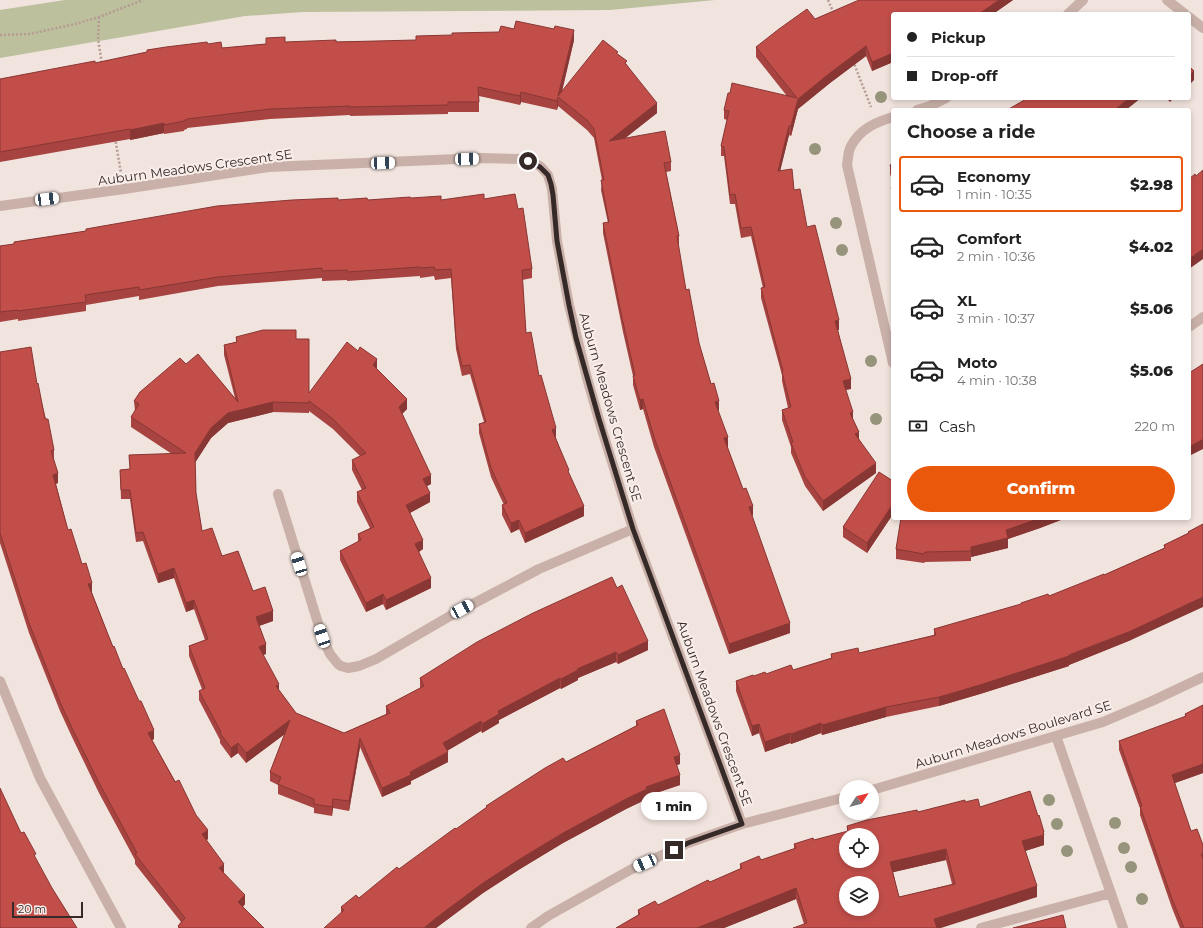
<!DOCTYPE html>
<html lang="en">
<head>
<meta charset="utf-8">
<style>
	:root { --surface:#fff; --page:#f6f6f6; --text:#222; --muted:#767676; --line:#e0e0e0; --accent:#ea580c }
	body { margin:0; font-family:Montserrat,sans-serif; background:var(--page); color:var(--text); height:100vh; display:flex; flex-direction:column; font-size:15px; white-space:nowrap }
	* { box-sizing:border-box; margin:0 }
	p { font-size:13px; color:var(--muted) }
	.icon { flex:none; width:22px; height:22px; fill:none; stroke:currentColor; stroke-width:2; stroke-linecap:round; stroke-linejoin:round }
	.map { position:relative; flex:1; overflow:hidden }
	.panel { position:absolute; left:891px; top:108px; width:300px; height:412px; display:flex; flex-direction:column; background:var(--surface); border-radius:4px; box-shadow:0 2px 6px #0003 }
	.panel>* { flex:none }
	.hud { position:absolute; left:891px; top:12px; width:300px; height:88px; border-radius:4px; box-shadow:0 2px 6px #0003; display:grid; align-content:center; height:88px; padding:0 16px; background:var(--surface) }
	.needle { width:26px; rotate:54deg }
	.fabs { position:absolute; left:839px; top:780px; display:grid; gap:8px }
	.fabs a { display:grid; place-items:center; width:40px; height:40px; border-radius:50%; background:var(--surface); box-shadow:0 2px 6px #0003; font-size:20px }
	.scale { position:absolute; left:12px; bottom:10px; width:71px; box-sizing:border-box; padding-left:4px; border:2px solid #362a29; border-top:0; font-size:11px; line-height:14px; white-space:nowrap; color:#362a29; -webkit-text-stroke:3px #f9eee9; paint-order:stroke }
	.end { position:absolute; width:18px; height:18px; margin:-9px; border:5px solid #362a29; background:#fff; box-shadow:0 0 0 2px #fff }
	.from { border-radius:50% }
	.bubble { position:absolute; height:28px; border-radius:14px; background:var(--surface); box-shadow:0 2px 6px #0003; font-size:13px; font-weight:800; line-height:28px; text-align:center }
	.car { position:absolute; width:12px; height:24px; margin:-12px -6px; border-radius:5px; box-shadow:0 0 3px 1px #0007; background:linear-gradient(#fff 24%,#345 0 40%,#fff 0 76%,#345 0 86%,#fff 0) }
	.hud b { display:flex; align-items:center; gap:14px; height:38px; font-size:15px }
	.hud b+b { border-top:1px solid var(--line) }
	.hud i { width:10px; height:10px; background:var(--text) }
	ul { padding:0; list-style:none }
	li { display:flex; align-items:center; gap:12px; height:56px; margin:0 8px 6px; padding:0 8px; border:2px solid transparent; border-radius:4px }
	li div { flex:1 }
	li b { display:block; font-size:15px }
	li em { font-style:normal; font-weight:800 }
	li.on { border-color:var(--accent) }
	li>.icon { width:36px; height:36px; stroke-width:1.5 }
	h2 { padding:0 16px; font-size:18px; line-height:48px }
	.pay { display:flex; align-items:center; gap:10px; height:44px; padding:0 16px; font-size:15px }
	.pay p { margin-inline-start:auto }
	.button { display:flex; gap:8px; margin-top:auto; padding:8px 16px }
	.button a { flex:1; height:46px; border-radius:24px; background:var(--accent); color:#fff; font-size:16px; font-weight:800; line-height:46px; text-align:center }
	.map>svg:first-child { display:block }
	.green { fill:#bcc09d }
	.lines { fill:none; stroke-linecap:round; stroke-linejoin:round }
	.path { stroke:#b59b93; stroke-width:2.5; stroke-dasharray:2 2; stroke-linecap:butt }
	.minor { stroke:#c9b1a9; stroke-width:10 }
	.tree { fill:#97947c }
	.wall { fill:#a74340; fill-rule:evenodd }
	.shaded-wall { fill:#883734 }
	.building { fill:#c24e4a; stroke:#883734; fill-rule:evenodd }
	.route { stroke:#362a29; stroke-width:5 }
	.labels { text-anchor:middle; stroke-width:4; stroke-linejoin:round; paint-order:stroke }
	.street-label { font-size:13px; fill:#362a29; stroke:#f9eee9 }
</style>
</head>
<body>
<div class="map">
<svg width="1203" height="928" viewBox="0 0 1203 928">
	<rect width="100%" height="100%" fill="#f1e3dd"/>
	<!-- green -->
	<path class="green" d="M65 0H715L610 10 303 12 245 16 0 58V10Z"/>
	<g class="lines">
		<!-- path -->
		<path class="path" d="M828 0 834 14
			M99 17 98 39 102 64
			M0 35 30 34 75 24 99 17 143 0
			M853 61 871 107
			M115 138 121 173"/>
		<!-- minor -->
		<path class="minor" d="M1167 0 1185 14
			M1068 14 1083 0
			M1189 17 1203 28
			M917 110 930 106 946 98
			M893 117C876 122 860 129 851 146 848 151 848 159 847 165L893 363
			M0 206 124 189 269 167 481 158 521 159 533 162 541 167 548 175 552 189 557 241 569 305 587 378 602 430 633 529 742 824
			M1189 327 1203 317
			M278 494 322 636 330 654 338 664 341 666 348 668 359 666 376 659 450 616 539 569 633 529
			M0 681 40 778 121 928
			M1056 736 1123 928
			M872 790 1103 722 1152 701 1203 677
			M531 928 548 916 630 870 688 843 742 824 846 797
			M981 928 1111 893"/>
	</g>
	<!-- trees -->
	<g class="tree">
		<circle cx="881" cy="97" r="6"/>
		<circle cx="815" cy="149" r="6"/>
		<circle cx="836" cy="223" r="6"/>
		<circle cx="842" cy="250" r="6"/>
		<circle cx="871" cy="361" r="6"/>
		<circle cx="876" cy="419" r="6"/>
		<circle cx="1049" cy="800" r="6"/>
		<circle cx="1115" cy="823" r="6"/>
		<circle cx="1057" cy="824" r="6"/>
		<circle cx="1124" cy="848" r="6"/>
		<circle cx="1067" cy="851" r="6"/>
		<circle cx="1131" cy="867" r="6"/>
		<circle cx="1142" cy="899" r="6"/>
	</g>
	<!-- wall -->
	<path class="wall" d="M1013 0 993 14H893V62L872 71 866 56 830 83 798 109 791 136 789 135 780 170 794 190 807 227 839 330H838L851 389 845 390 853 419 859 439 876 473 823 511 805 486 791 453V447L782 420V410L788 408 782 381V375L761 298V288H763L751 236 741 238 735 204H730L724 156H721V146L727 120 724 119V110L787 96 756 57V47L815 19Z
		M574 40 562 92 618 54 627 65 657 113 625 138 671 162V171L666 172 679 236V245H678L686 290 699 343 719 410 718 411 728 447H727L753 515 752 516 790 633 729 654 654 447 643 409 640 410 633 385V376L623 332 603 233V223H608L601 190 602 180 594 138 587 130 558 106 557 110 521 102 520 105 479 96V112H448V114L350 116V115L270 119 187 128V129L184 130V131L164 134V133L130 140V139L0 162V79L95 63 147 52V50L208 44 222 48 285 42Z
		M1166 98H1173L1170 102Z
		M893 164V183L890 174V165Z
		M891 187H893V204L891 197Z
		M411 198 441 200 484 199 518 209 532 269V278L522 280 526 333 539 376 556 438 584 516 525 543 519 529 511 533 502 515V505H504L491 477 479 433V424L484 422 470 374 462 376 456 349 451 278 435 280 434 276 420 278V276L347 281V280L322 281V278L218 286 139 300V296L86 305V311L18 321V319L0 322V246L14 244V242L292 200H368Z
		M236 337 296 339 309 393 377 369 407 409 402 414 431 484 427 486 430 502 410 513 423 549 419 552 431 588 386 610 383 604 366 612 340 560V551L358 542V534L370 528 357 502V492L362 490 352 470V460L360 456 333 429 309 411V413L273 412 228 423 211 438 195 462 196 493 202 531 222 556 253 591 273 621 259 626 266 654 263 655 279 690 296 713 344 733 386 714V706L420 688V678L617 588 648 650 618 664 616 662 578 678V680L561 689 560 688 499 720V723L482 733 481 731 447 751 448 762 411 781V784L382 797 360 747 349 811 333 808 332 816 314 813V808L278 794V785L270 781V772L285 734 246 763 238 753 231 758 220 743V740L199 700V691L202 689 189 656V646L205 640 194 609 186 612 174 578 158 583 143 541 136 542 130 499H121L120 470 130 469 129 455 172 454 131 427V417L135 411 134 401 186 364 235 398 224 355V345L236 342Z
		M0 352 37 384 54 450V460L58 483 56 484 68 530 113 647 154 739 152 740 208 839 206 840 224 874 245 904 243 907 264 928H178V926L181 922 135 864V860L99 793 72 737 60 711 29 633 0 543Z
		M893 481V514L867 553 843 537V527Z
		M901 518H1066L1040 528 1008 539V548L971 557V561L925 562 924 563 896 559V549Z
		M1203 524 1131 640 1069 665V666L980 694 939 706 886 717 822 735 821 733 791 744 790 743 765 752 759 733 752 736 736 691V681L754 676 793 670 831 658V654L859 653 934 635V629L1021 605V603L1049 596 1104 575 1164 548V545L1188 533V532Z
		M1203 705V773L1175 783 1203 928H1180L1172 908 1140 815V808L1138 803 1119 750V741L1185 717V714Z
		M636 721 680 764 677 765 680 785 647 796V799L626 809 563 843 520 869 483 893 436 928 341 913V907L359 898 486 808V806L566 762 636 726Z
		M965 802 980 807 1044 843V845L1025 851 1037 897 804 924 796 899 724 928H616L638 915V910L658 905 710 882 740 869V864L761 860 794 849V844L814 840 847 832V826L918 812ZM946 860 952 884 899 897 893 872Z"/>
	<!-- shaded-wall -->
	<path class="shaded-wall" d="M999 0H1013L993 14H979Z
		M574 30V40L560 98 558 97Z
		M866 46V56L830 83 798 109 791 136V126L798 99 830 73Z
		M893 53V62L872 71V62Z
		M1194 71V80L1189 85V76Z
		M521 92V102L520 105V96Z
		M558 97V106L557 110V101Z
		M1129 98H1141L1126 110H1117V108Z
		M1170 98H1173L1170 102Z
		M657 103V113L609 151V141Z
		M164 123V133L130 140V130Z
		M789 126V135L778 180V171Z
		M1203 249V259L1189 269V259Z
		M839 320V330H835V321Z
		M377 359V369L373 365Z
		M851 379V389L843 390V381Z
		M407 399V409L399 417V407Z
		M643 399V409L640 410V400Z
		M719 401V410L715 411V402Z
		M273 402V412L228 423 211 438 195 463V453L211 428 228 413Z
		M853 412V421L850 413Z
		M556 428V438L552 430Z
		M859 432V442L855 434Z
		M728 437V447L724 448V438Z
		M1203 439V449L1189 456V447Z
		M876 463V473L823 511V501Z
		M58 473V483L53 484V475Z
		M431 475V484L423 488V479Z
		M430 493V502L406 515V505Z
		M893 504V514L867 553V543Z
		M584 506V516L525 543V533Z
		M753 506V515L749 517V507Z
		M1041 518H1066L1040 528 1008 539V548L971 557V547L1006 530Z
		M519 520V529L511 533V523Z
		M423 540V549L415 554V544Z
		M174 568V578L158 583V574Z
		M431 578V588L386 610V600Z
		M92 583V592L88 594V584Z
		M383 594V604L366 612V603Z
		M1203 597V607L1131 640 1069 665V666L980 694 939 706V697L1069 655Z
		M194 600V609L186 612V603Z
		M273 611V621L256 627V617Z
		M790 623V633L729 654V644Z
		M648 641V650L618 664V655Z
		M266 644V654L259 656V647Z
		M616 652V662L578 678V680L561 689V679L577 669Z
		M560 678V688L499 720V723L482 733V724L498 711Z
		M279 684V694L276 686Z
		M886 707V717L822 735V725Z
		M290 720V730L246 763V753Z
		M481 721V731L443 753V743Z
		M821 723V733L791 744V734Z
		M759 724V733L752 736V726Z
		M154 730V739L148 742V733Z
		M790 733V743L765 752V742Z
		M360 738V747L349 811V801Z
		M238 743V753L231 758V748Z
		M448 752V762L411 781V784L382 797V788Z
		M680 755V764L674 766V757Z
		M1203 764V773L1172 784V775Z
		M680 775V785L647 796V799L626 809 563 843 520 869 483 893 436 928H424L436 918 483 883 520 859 563 833 646 787Z
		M333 799V808L332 816V807Z
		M208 830V839L202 844V834Z
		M1044 832V845L1022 852V841Z
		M946 849V860L890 873V862Z
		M1203 853V862L1201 854Z
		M224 864V874L219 868Z
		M1037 886V897L941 928H934V919Z
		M796 888V899L724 928H697Z
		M245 895V904L238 912V902Z"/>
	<!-- building -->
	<path class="building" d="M859 0H999L979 14H893V53L872 62 866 46 830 73 798 99 791 126H789L778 171 792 169 794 190 800 189 807 227 815 225 839 320 835 321 851 379 843 381 853 412 850 413 859 432 855 434 876 463 823 501 805 477 791 443 793 442 782 410 791 407 782 372 783 371 761 288 765 287 751 227 741 228 735 194 730 195 724 147 721 146 729 111 724 110 728 93H730L732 83 797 98 756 47 779 29 807 9 815 19Z
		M516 21 554 29 555 26 574 30 558 96 603 40 618 52 616 53 627 61 625 63 657 103 609 141 665 131 671 162 664 163 679 236H677L686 290 689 289 699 343 711 384 714 383 719 401 715 402 728 437 724 438 743 489 746 488 753 506 749 507 790 623 729 644 654 437 643 399 640 400 633 376 635 375 623 322V323L603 223 609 222 601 180H604L594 129 587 120 558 97 557 101 521 92 520 96 478 87 479 102H448V105L350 107V106L270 109 187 119V120H184V121L164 125V123L130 130V129L0 152V79L63 67 95 61V63L147 52V50L166 47 207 42 208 44 221 42 222 48 266 44V38L285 37V42L336 40V42L416 40V36L452 35V33L499 32 501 26 514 29Z
		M1189 66 1194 71 1189 76Z
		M1028 98H1129L1117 108 1118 110H1007Z
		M893 164V174L890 165Z
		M1203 170V249L1189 259V179L1195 174 1196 176Z
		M891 187H893V194Z
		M484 194V199L515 194 518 209 523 208 532 269 522 270 526 333 531 332 539 376 541 375 556 428 552 430 569 470 568 471 584 506 525 533 519 520 511 523 502 505 507 503 491 468 479 424 486 422 470 365 462 366 456 339 451 269 435 270 434 267 420 268V267L347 272V270L322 271V268L218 277 139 290V287L85 295 86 302 18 311V310L0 312V246L14 244V242L86 231V229L217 206 292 200 338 198V200L367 198 368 200 410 197 411 198 441 196V200Z
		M263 330H296V339H309V393L347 342 358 351 360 347 377 359 373 365 407 399 399 407 431 475 423 479 430 493 406 505 423 540 415 544 431 578 386 600 383 594 366 603 340 551 361 540 358 534 374 527 357 492 366 488 352 460 366 453 333 419 309 401V403L273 402 228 413 211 428 195 453 196 493 202 531 212 528 222 556 238 551 253 591 265 587 273 611 256 617 266 644 259 647 279 684 276 686 296 713 344 733 390 713 386 706 424 686 420 678 477 642 533 613 612 577 617 588 622 585 648 641 618 655 616 652 577 669 578 670 561 679 560 678 498 711 499 714 482 724 481 721 443 743 448 752 410 772 411 775 382 788 360 738 349 801 333 799 332 807 314 804V799L278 784 281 777 270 772 290 720 246 753 238 743 231 748 220 733 221 732 199 691 205 688 189 646 208 639 194 600 186 603 174 568 158 574 143 532 136 533 130 490H121L120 470 130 469 129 455 186 453 131 417 139 404 134 401 140 392 180 358 186 364 198 354 238 402 224 345 237 342 236 337Z
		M31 347 37 384 38 383 45 419H48L54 450 51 451 58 473 53 475 68 530 71 529 82 564 86 563 92 583 88 584 113 647 114 646 123 669 124 668 139 701H141L154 730 148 733 175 782 179 780 196 815 208 830 202 834 224 864 219 868 245 895 238 902 264 928H180L178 926 185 918 135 854 137 853 99 783 72 728 60 702 29 623 0 533V352Z
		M1203 364V439L1189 447V373Z
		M879 472 893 481V504L867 543 843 527Z
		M901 518H1041L1006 530 1008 538 971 547V551L925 552 924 554 896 549Z
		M1203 524V597L1131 631 1069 655V656L980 685 939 697 886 707 822 725 821 723 791 734 790 733 765 742 759 724 752 726 736 681 753 675 754 676 765 672 766 674 791 665 793 670 832 658 831 654 858 648 859 653 936 635 934 629 1021 604V603L1048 594 1049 596 1104 574V575L1165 548 1164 545 1189 533 1188 532Z
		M1203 705V764L1172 775 1191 831 1197 829 1203 845V853L1201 854 1203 859V928H1184L1172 899 1140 806H1142L1138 794 1119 741 1186 716 1185 714Z
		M664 709 680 755 674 757 680 775 646 787 647 789 626 799 563 833 520 859 483 883 436 918 424 928H324L344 910 341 907 356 895 359 898 397 867 399 869 455 828 456 829 487 807 486 806 545 768 563 758 566 762 638 725 636 721Z
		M0 788 21 833 24 832 36 854 34 855 52 888 77 928H0Z
		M1030 791 1038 816 1039 815 1044 832H1043L1044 835 1022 841 1037 886 934 919 937 928H793L807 923 796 888 697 928H616L640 914 638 910 655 901 658 905 708 880 710 882 742 868 740 864 759 856 761 860 796 848 794 844 813 838 814 840 848 831 847 826 867 820 917 810 918 812 965 800V802L978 799 980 807ZM846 835H872V861H846ZM946 849 955 884 899 897 890 862ZM846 883H872V909H846Z
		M1063 915 1066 928H1013Z"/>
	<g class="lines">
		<!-- route -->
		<path class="route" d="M528 161 540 167 548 175 551 184 553 195 557 241 569 305 576 338 599 419 633 529 742 824 688 843 674 850"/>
	</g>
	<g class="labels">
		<!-- street labels -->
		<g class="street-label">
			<text transform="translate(195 167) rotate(-8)" y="5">Auburn Meadows Crescent SE</text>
			<text transform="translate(611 407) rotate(74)" y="5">Auburn Meadows Crescent SE</text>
			<text transform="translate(715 713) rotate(70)" y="5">Auburn Meadows Crescent SE</text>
			<text transform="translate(1013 734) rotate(-17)" y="5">Auburn Meadows Boulevard SE</text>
		</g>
	</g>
</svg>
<div class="fabs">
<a><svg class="needle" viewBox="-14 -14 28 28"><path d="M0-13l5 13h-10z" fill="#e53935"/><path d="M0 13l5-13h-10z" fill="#767676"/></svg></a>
<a><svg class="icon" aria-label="locate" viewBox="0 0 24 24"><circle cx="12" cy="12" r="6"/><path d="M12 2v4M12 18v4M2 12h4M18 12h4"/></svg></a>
<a><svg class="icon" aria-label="layers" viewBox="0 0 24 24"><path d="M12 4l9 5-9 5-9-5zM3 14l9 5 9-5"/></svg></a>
</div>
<div class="scale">20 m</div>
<i class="end from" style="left:528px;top:161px"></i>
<i class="end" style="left:674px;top:850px"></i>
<div class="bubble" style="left:641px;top:792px;width:66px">1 min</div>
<i class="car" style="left:467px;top:159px;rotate:88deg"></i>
<i class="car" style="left:383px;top:163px;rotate:88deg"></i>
<i class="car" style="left:47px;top:199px;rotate:83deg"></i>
<i class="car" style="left:299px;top:564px;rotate:343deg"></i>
<i class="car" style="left:462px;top:609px;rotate:61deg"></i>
<i class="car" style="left:322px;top:636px;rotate:342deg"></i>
<i class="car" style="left:645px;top:863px;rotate:246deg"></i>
<div class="hud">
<b><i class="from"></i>Pickup</b>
<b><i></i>Drop-off</b>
</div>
<section class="panel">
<h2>Choose a ride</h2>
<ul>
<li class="on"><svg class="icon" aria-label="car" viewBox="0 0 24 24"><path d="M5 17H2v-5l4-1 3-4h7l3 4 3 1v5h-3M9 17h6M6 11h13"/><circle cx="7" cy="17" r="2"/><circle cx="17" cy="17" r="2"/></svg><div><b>Economy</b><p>1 min · 10:35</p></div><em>$2.98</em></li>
<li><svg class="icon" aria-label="car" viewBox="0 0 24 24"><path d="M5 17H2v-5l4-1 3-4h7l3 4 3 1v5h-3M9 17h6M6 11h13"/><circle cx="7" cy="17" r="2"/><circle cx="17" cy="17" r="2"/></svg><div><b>Comfort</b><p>2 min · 10:36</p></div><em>$4.02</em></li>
<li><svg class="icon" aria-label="car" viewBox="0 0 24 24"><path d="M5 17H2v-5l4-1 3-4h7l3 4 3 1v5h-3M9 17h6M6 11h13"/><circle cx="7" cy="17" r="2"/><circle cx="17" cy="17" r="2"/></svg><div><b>XL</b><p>3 min · 10:37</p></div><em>$5.06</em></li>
<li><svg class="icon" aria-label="car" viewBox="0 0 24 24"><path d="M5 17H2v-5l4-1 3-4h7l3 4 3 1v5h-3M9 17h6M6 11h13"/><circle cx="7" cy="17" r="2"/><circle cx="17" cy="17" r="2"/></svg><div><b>Moto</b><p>4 min · 10:38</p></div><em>$5.06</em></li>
</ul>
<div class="pay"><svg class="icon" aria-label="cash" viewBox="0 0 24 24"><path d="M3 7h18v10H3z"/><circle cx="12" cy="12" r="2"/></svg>Cash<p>220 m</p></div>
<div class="button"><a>Confirm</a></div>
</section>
</div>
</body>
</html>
